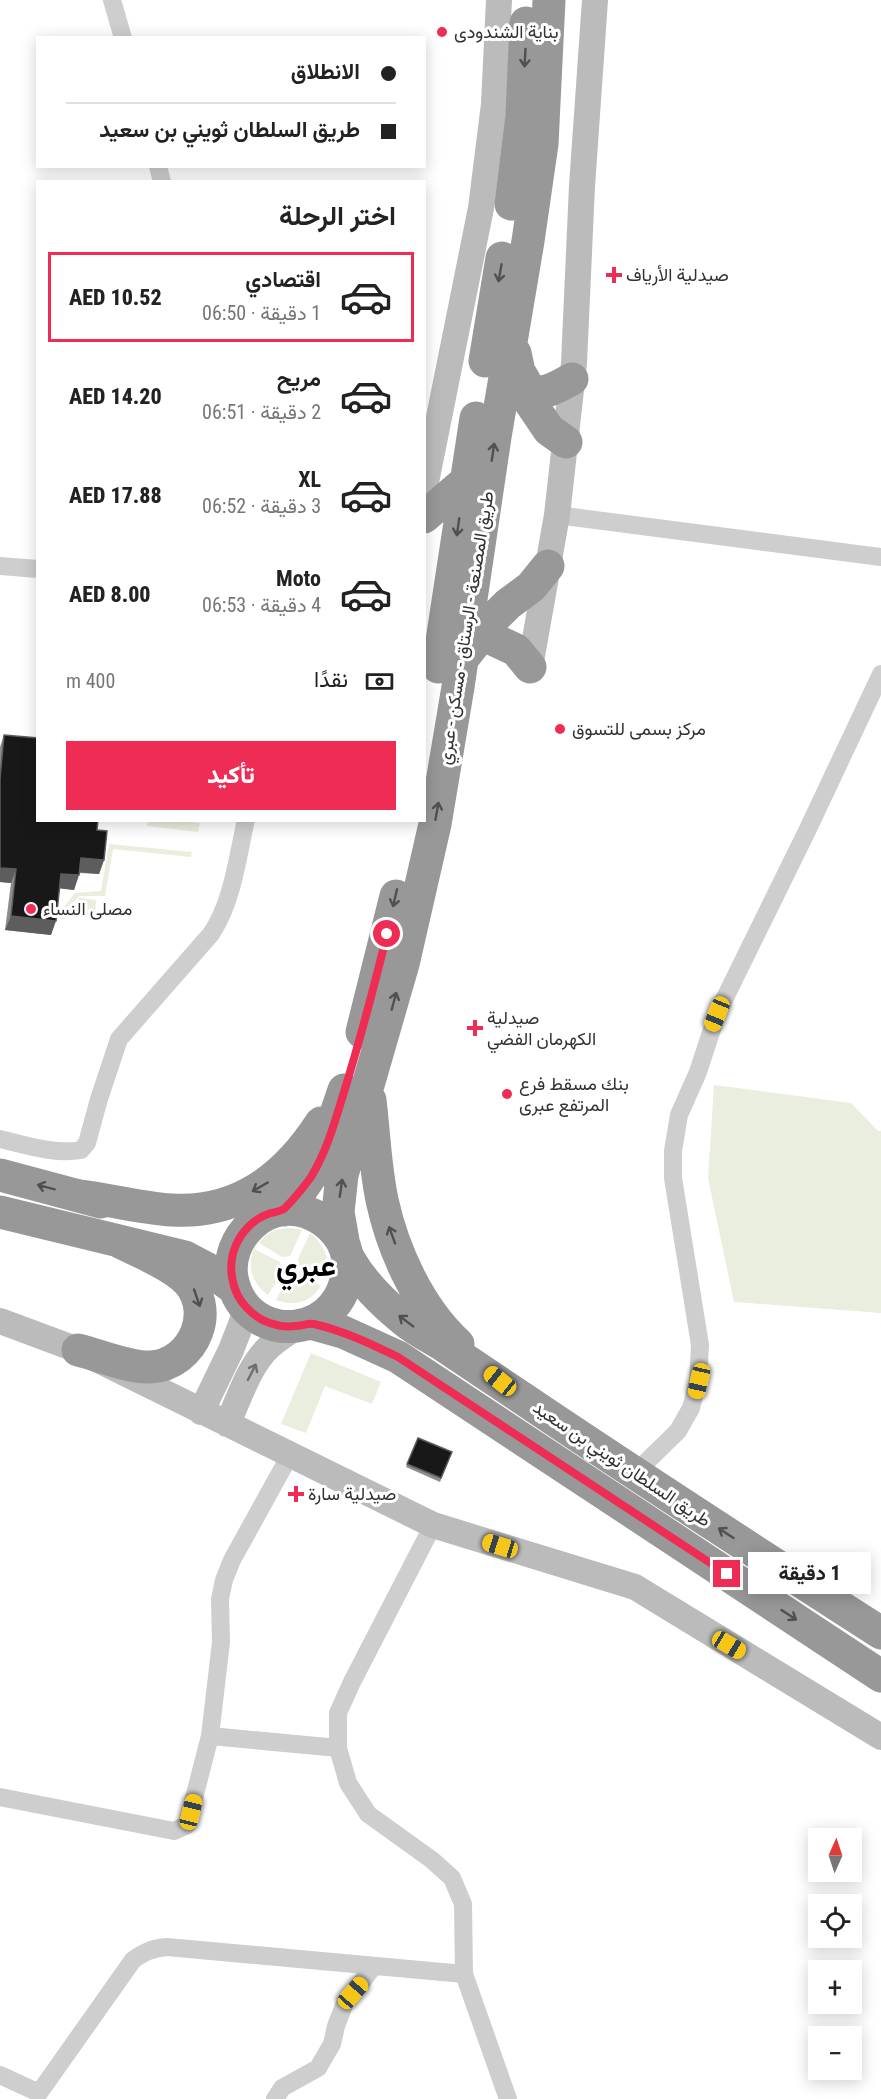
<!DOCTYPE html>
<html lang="ar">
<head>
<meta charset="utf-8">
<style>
	:root { --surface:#fff; --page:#f2f2f2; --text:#222; --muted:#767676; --line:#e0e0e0; --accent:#ee2c54 }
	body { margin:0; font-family:"Roboto Condensed",Vazirmatn,sans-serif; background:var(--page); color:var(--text); direction:rtl; height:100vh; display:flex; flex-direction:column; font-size:22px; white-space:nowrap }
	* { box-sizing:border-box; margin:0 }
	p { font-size:20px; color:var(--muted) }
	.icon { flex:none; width:33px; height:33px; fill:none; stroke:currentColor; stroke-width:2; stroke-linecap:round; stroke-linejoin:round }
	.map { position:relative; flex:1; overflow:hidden; direction:ltr }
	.drawer { position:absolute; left:36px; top:180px; width:390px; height:642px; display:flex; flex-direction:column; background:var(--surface); border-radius:0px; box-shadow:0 3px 15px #0003; direction:rtl }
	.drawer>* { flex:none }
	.top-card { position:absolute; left:36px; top:36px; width:390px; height:132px; border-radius:0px; box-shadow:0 3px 15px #0003; direction:rtl; display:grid; align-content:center; height:132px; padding:0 30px; background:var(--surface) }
	.needle { width:39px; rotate:3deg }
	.fabs { position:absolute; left:808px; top:1828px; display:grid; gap:12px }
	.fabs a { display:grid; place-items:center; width:54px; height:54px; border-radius:0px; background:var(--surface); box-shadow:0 3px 15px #0003; font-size:30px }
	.end { position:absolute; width:27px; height:27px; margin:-14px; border:8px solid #ee2c54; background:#fff; box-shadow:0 0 0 3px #fff }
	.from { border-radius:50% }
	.bubble { position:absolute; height:42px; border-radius:0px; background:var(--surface); box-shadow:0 3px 15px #0003; font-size:20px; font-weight:800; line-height:42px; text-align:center; direction:rtl }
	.car { position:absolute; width:18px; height:36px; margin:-18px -9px; border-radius:8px; box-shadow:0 0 4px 2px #0007; background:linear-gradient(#f5c518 24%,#345 0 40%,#f5c518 0 76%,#345 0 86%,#f5c518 0) }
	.top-card b { display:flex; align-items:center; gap:21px; height:57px; font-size:22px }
	.top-card b+b { border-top:2px solid var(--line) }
	.top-card i { width:15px; height:15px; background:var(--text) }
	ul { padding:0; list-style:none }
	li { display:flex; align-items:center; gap:18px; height:90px; margin:0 12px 9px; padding:0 18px; border:3px solid transparent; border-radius:0px }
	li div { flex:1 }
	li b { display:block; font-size:22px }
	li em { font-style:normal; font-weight:800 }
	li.current { border-color:var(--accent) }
	li>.icon { width:54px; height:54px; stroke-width:1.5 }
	h2 { padding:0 30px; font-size:27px; line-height:72px }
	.pay { display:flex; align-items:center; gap:15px; height:66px; padding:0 30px; font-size:22px }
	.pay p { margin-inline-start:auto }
	.button { display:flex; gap:12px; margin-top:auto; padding:12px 30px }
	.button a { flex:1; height:69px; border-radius:0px; background:var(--accent); color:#fff; font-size:24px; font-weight:800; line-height:69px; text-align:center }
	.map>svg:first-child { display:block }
	.green { fill:#e9eede }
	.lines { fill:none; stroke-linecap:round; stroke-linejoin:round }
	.street { stroke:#cecece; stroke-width:18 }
	.secondary { stroke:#bbb; stroke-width:26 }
	.highway { stroke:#989898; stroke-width:33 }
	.wall { fill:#8c8c8c }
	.shaded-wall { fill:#5d5d5d }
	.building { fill:#181818; stroke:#5d5d5d; stroke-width:1.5 }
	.oneway { stroke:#505050 }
	.oneway2 { stroke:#6f6f6f }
	.route { stroke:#ee2c54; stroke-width:8 }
	.poi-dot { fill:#ee2c54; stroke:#fff; stroke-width:2 }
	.labels { text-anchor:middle; stroke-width:6; stroke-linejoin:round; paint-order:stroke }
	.poi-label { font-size:18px; fill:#313131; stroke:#fff; text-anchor:start }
	.street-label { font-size:18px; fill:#313131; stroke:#fff }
	.town-label { font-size:30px; font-weight:bold; fill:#000; stroke:#fff }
</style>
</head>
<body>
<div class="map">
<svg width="881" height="2099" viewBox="0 0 881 2099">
	<rect width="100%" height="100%" fill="#fff"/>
	<!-- green -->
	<path class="green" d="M148 820H175L200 823 198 832 147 826Z
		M109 844 192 852 191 857 113 849 105 896H79L66 911 65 919H60L61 911 75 893 101 891Z
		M79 898 96 900 95 917 69 915Z
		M714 1085 851 1103 878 1131H881V1313L734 1302 708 1178Z
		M292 1228 302 1230 290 1256 282 1257 259 1243C268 1231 278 1228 292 1228Z
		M310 1233C324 1244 333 1263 324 1280L299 1266 298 1259Z
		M254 1249 280 1262 282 1272 268 1295C253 1285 246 1266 254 1249Z
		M299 1272 321 1286C311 1302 294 1307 276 1300L289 1274H294Z
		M311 1353 381 1382 372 1404 325 1386 306 1433 281 1424Z"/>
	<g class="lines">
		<!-- street -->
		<path class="street" d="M112 0 123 38
			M158 166 162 182
			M557 515 881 557
			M0 566 38 569
			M0 1139C26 1145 55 1155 81 1150L87 1143 99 1099 119 1039 211 934C233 901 237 859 246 820
			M634 1474 678 1431 691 1408 698 1381 700 1345 673 1178V1151L679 1115 698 1072 717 1014 807 831 881 674
			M433 1525 352 1682 338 1713V1748L348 1783 368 1814 432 1860 452 1878 463 1904 464 1974 508 2099
			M210 1736 338 1748
			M0 1797 174 1831 187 1825 210 1736 221 1642 220 1599 224 1580 232 1560 290 1455
			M0 2075 39 2093 133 1960C144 1952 153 1948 167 1947L464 1974
			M275 2099 282 2088 318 2068 332 2044 336 2026 345 2003 374 1966"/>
		<!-- secondary -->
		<path class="secondary" d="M424 492 481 208 494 104 499 0
			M530 667 557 515 574 363 582 186 595 0
			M0 1321 78 1350 433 1525 635 1587 881 1737
			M201 1412 231 1350 247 1309
			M227 1424C239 1400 248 1368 267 1349 276 1340 288 1333 298 1326"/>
		<!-- highway -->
		<path class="highway" d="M511 204 522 115 526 23
			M515 353 522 386 530 402 549 430 566 442
			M485 361 502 258
			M519 372C523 377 526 385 530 389 542 398 562 384 572 379
			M424 517 465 482
			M482 634 516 650 530 667
			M463 658 495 617 508 604 531 587 548 566
			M438 667 476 418
			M362 1032 396 896
			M370 1100C374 1133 375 1167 382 1200 393 1251 419 1308 458 1344
			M0 1175 101 1202
			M81 1196C111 1200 141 1208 172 1210 239 1214 286 1177 321 1123
			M284 1210 301 1190 319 1164 344 1090
			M0 1212 185 1257 206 1268 235 1289
			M344 1246 338 1212 342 1175 403 964 435 824 458 687 495 437 528 241 542 144 549 0
			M348 1258C351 1342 245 1349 232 1278 225 1238 266 1198 306 1212 323 1218 336 1229 344 1245 346 1249 346 1255 349 1259 362 1282 384 1304 404 1320 416 1330 430 1337 443 1345 471 1364 500 1383 528 1402 645 1481 763 1557 881 1633
			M311 1323 343 1332 398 1357 881 1676
			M78 1350C99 1355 129 1368 150 1367 195 1365 219 1306 182 1276 164 1261 139 1252 118 1241"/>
	</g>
	<!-- wall -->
	<path class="wall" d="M4 735 97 830 104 860 99 874 79 873 74 890 60 888 51 935 5 930 11 883 0 882V747Z
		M418 1438 452 1452 440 1482 406 1467Z"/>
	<!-- shaded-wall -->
	<path class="shaded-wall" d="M81 858 104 860 99 874 76 872Z
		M0 868 16 869 11 883 0 882Z
		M61 874 79 875 74 890 56 888Z
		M11 916 56 921 51 935 5 930Z"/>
	<!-- building -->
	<path class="building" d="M4 735 38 738V820H98L97 830 107 831 104 860 81 858 79 875 61 874 56 921 11 916 16 869 0 868V779Z
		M418 1438 452 1452 441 1478 407 1464Z"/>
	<!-- one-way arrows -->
	<defs><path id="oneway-shaft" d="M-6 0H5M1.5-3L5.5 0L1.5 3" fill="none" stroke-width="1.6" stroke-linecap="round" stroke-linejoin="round" transform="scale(1.5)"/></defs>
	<g class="oneway">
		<use href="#oneway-shaft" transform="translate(525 58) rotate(93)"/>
		<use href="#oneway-shaft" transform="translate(500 273) rotate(100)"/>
		<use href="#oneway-shaft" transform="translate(493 452) rotate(-82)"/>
		<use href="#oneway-shaft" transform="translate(458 527) rotate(98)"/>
		<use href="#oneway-shaft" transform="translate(437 811) rotate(-80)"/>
		<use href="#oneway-shaft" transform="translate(395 898) rotate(103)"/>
		<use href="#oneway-shaft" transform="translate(394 1001) rotate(-75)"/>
		<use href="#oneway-shaft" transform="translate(46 1187) rotate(-165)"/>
		<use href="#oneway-shaft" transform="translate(260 1187) rotate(150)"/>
		<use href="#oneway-shaft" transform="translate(341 1188) rotate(-82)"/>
		<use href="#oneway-shaft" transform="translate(392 1235) rotate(-110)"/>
		<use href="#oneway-shaft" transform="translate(197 1298) rotate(71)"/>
		<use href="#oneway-shaft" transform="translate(406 1321) rotate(-143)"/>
		<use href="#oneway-shaft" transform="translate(726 1533) rotate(-147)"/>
		<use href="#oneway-shaft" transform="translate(789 1615) rotate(33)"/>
	</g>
	<use class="oneway2" href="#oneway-shaft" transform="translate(252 1372) rotate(-63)"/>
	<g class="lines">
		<!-- route -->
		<path class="route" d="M387 934C374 987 360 1040 344 1092 335 1121 327 1151 311 1177 303 1188 294 1199 285 1208 281 1212 273 1212 268 1214 254 1219 242 1231 236 1245 227 1265 231 1292 247 1308 260 1322 278 1328 296 1326 302 1326 308 1323 314 1324 344 1331 371 1344 398 1357L727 1574"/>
	</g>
	<!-- markers -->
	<g class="poi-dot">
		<circle cx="442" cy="32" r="6"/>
		<path d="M611 266h6v6h6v6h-6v6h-6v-6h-6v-6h6z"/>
		<circle cx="560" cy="729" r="6"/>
		<circle cx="31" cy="909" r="6"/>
		<path d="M472 1019h6v6h6v6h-6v6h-6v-6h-6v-6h6z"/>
		<circle cx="507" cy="1094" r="6"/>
		<path d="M293 1485h6v6h6v6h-6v6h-6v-6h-6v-6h6z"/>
	</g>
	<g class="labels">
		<!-- poi labels -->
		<g class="poi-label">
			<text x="454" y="38">بناية الشندودى</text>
			<text x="626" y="281">صيدلية الأرياف</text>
			<text x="572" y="735">مركز بسمى للتسوق</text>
			<text x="43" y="915">مصلى النساء</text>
			<text x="487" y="1024">صيدلية<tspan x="487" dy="21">الكهرمان الفضي</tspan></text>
			<text x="519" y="1090">بنك مسقط فرع<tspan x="519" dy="21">المرتفع عبرى</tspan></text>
			<text x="308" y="1500">صيدلية سارة</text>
		</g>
		<!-- street labels -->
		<g class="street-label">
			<text transform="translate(466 628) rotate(-81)" y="6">طريق المصنعة - الرستاق - مسكن - عبري</text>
			<text transform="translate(622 1464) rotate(34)" y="6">طريق السلطان ثويني بن سعيد</text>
		</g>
		<!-- town labels -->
		<g class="town-label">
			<text x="306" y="1276">عبري</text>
		</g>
	</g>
</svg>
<div class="fabs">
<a><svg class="needle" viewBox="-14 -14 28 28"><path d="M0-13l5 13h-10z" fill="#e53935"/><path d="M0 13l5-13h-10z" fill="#767676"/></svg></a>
<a><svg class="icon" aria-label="locate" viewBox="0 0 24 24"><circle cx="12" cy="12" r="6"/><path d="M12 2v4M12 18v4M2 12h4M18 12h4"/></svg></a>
<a>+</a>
<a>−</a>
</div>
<i class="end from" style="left:387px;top:934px"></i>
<i class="end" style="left:727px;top:1574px"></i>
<div class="bubble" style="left:748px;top:1552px;width:123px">1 دقيقة</div>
<i class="car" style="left:717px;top:1014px;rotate:202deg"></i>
<i class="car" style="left:500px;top:1381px;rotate:309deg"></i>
<i class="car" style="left:699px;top:1381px;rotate:193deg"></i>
<i class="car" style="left:500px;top:1546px;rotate:287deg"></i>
<i class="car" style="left:729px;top:1645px;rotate:121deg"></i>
<i class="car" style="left:191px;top:1812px;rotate:14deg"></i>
<i class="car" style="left:353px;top:1993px;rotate:41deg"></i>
<div class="top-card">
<b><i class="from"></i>الانطلاق</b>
<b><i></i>طريق السلطان ثويني بن سعيد</b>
</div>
<section class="drawer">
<h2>اختر الرحلة</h2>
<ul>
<li class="current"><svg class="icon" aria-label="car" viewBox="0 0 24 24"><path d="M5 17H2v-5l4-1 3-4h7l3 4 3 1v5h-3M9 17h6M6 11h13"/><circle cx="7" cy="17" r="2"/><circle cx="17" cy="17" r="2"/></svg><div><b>اقتصادي</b><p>1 دقيقة · 06:50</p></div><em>AED 10.52</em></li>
<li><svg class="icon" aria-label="car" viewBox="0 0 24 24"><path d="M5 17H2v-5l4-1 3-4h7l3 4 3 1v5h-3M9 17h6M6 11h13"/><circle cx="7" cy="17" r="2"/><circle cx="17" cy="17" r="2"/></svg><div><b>مريح</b><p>2 دقيقة · 06:51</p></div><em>AED 14.20</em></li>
<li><svg class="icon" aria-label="car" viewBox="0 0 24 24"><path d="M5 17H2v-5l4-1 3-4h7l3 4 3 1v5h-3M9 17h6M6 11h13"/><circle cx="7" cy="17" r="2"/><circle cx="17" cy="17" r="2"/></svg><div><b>XL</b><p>3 دقيقة · 06:52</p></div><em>AED 17.88</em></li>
<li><svg class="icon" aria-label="car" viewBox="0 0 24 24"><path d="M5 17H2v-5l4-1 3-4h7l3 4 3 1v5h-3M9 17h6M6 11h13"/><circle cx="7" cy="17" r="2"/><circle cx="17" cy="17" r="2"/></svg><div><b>Moto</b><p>4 دقيقة · 06:53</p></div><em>AED 8.00</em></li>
</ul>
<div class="pay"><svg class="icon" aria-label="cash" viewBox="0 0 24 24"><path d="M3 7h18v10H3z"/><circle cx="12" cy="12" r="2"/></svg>نقدًا<p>400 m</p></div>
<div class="button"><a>تأكيد</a></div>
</section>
</div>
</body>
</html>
